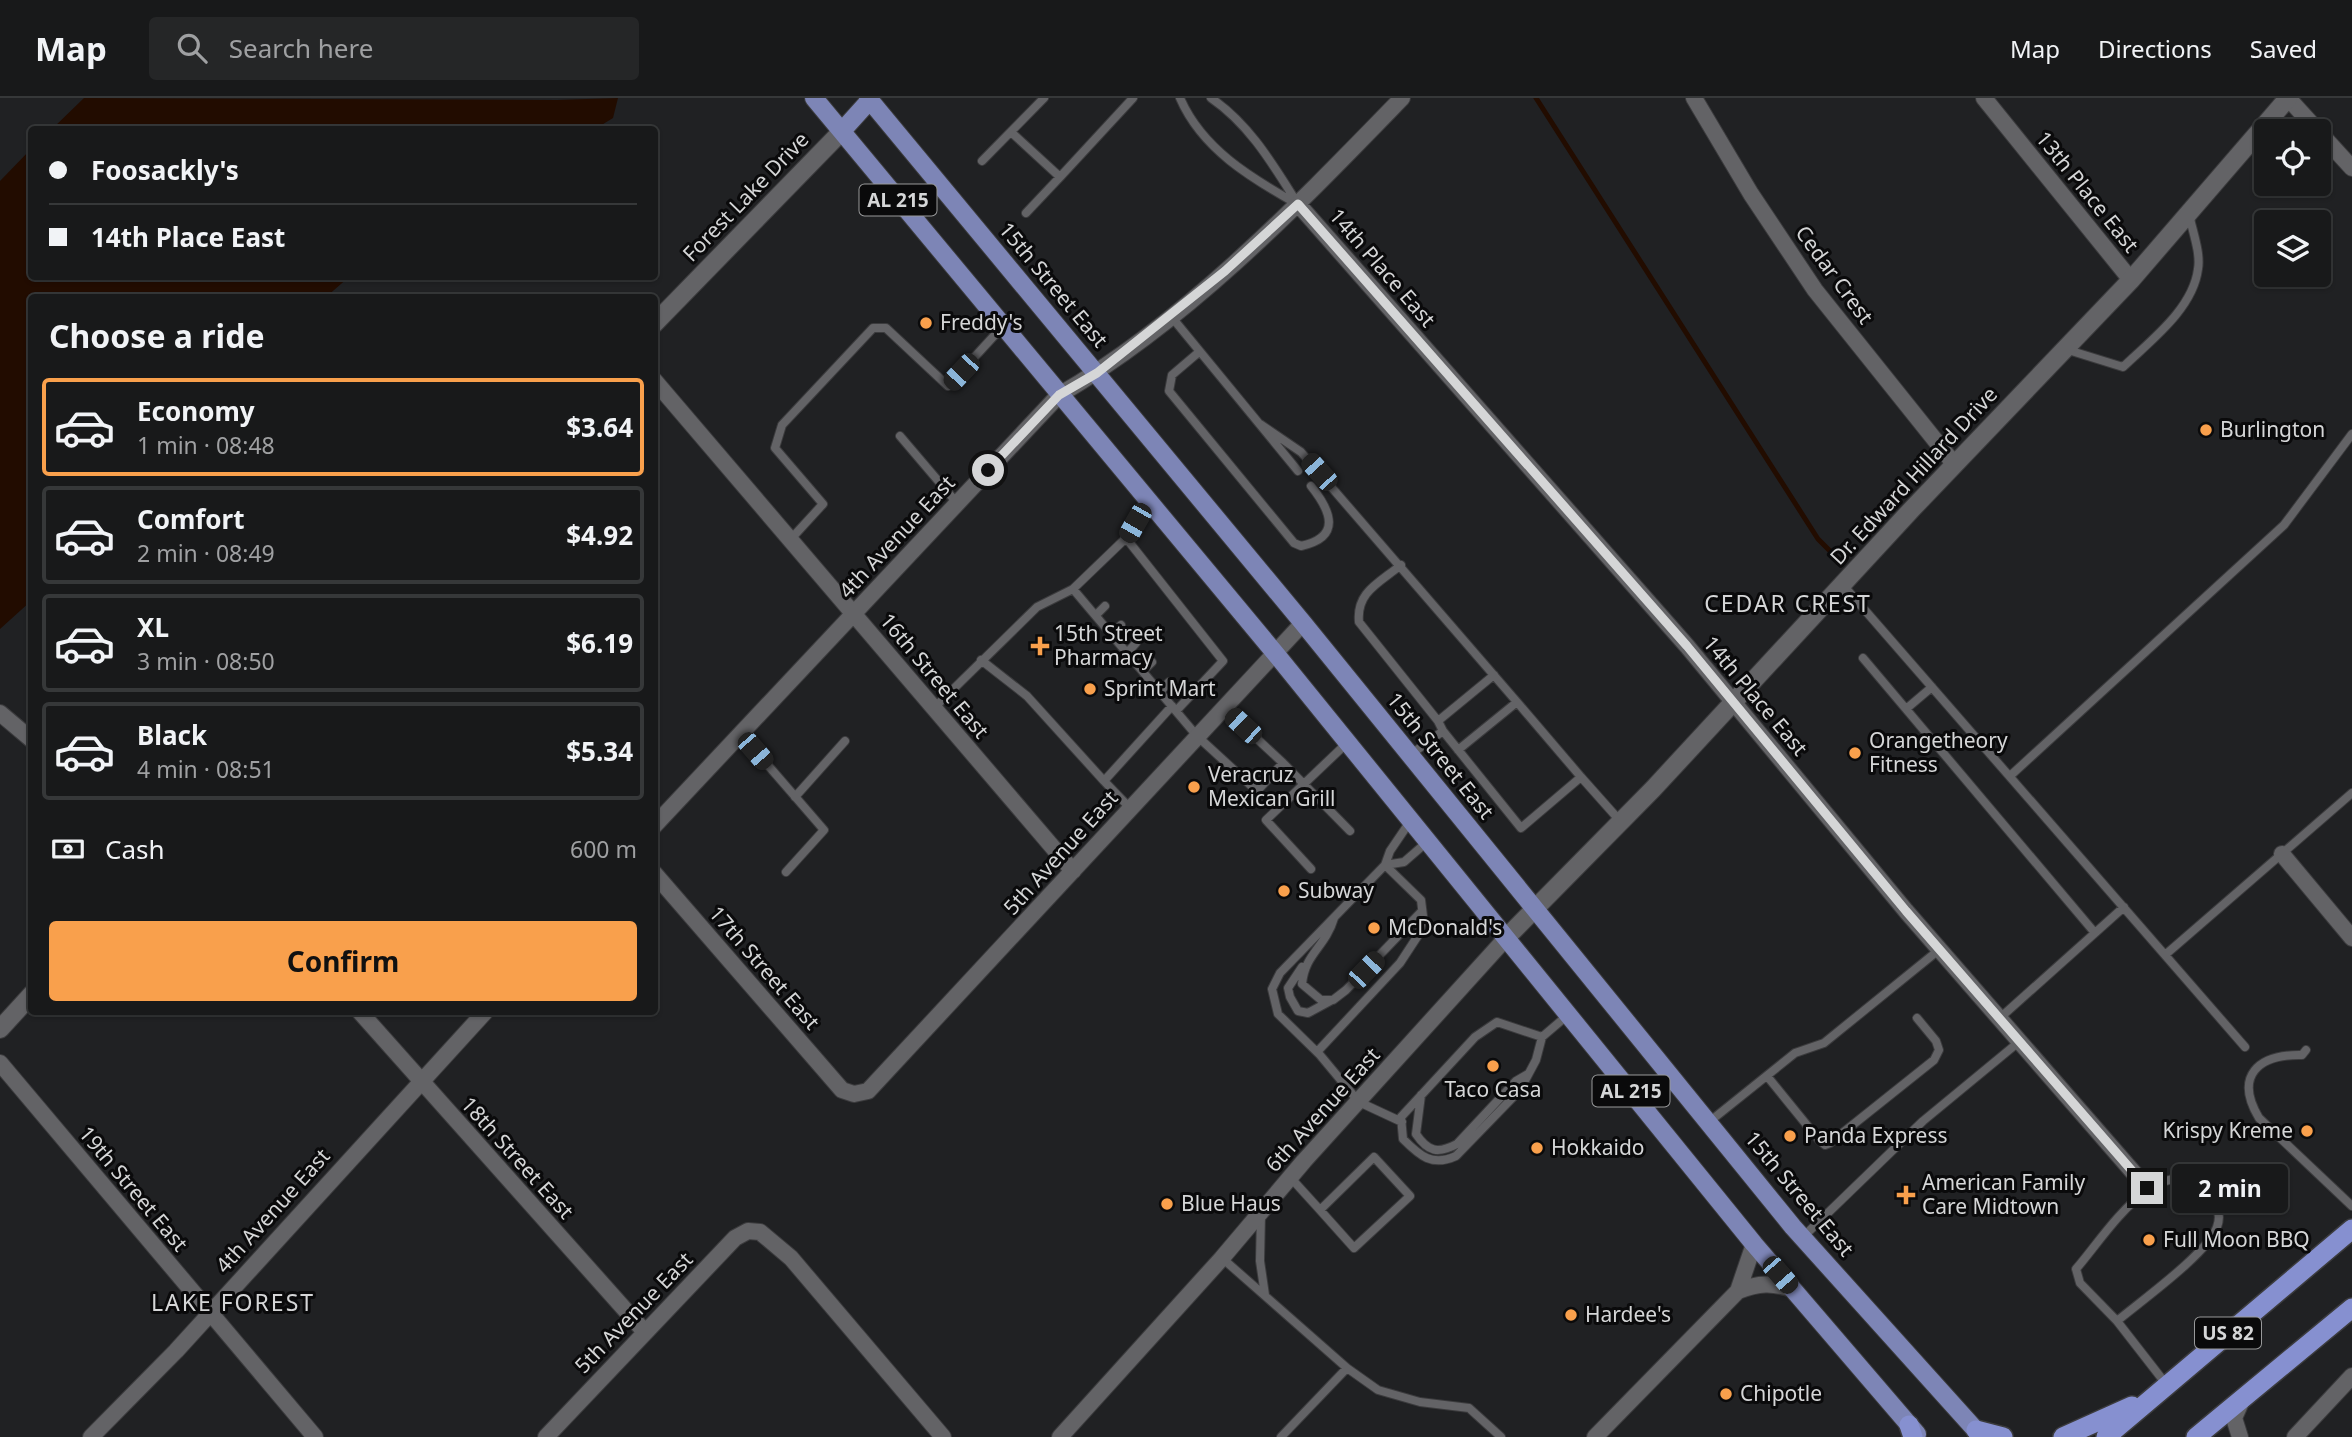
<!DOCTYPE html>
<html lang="en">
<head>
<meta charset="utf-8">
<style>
	:root { --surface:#18191a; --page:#252627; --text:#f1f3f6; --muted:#9fa0a2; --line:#363839; --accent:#f9a04c }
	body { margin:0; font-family:"Noto Sans",sans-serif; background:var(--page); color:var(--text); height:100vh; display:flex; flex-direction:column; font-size:26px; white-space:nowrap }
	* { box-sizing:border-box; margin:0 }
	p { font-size:23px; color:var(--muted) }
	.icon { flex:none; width:38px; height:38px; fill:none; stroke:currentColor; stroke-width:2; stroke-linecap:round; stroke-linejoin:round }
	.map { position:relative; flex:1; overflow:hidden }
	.side { position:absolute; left:28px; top:196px; width:630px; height:721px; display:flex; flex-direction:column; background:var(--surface); border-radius:7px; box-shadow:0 2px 5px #0004,0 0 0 2px var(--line) }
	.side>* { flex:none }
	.banner { position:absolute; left:28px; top:28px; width:630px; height:154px; border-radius:7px; box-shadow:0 2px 5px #0004,0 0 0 2px var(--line); display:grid; align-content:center; height:154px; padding:0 21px; background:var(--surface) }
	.fabs { position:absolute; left:2254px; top:21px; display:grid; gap:14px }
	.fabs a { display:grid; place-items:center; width:77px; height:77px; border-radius:7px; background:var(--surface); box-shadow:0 2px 5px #0004,0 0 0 2px var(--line); font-size:35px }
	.end { position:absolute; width:32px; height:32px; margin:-16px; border:9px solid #d5d6d7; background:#111; box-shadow:0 0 0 4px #111 }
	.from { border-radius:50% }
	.bubble { position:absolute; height:49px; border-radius:7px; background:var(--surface); box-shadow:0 2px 5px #0004,0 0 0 2px var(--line); font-size:23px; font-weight:700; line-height:49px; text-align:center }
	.car { position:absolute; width:21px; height:42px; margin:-21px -10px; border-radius:9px; box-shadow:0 0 5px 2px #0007; background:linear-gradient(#222 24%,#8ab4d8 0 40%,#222 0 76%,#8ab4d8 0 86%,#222 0) }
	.banner b { display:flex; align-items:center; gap:24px; height:66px; font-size:26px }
	.banner b+b { border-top:2px solid var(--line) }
	.banner i { width:18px; height:18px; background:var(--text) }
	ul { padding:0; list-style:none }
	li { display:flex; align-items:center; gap:21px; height:98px; margin:0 14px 10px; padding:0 7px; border:4px solid var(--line); border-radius:7px }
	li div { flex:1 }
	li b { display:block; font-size:26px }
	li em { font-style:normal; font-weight:700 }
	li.selected { border-color:var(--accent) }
	li>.icon { width:63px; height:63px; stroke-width:1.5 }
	h2 { padding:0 21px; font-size:32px; line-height:84px }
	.pay { display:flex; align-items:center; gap:18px; height:77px; padding:0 21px; font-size:26px }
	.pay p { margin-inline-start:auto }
	.primary-button { display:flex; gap:14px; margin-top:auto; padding:14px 21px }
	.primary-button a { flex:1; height:80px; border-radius:7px; background:var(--accent); color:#111; font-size:28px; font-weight:700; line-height:80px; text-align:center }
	header { display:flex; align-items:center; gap:42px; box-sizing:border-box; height:98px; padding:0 35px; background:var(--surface); border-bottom:2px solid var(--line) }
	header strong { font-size:33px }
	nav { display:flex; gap:38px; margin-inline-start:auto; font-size:24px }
	.search { width:490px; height:63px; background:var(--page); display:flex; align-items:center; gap:18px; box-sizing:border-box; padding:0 24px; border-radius:7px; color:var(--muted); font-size:26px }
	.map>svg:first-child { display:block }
	.water { fill:#220c00 }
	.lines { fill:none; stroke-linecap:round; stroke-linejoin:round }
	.stream { stroke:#220c00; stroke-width:5 }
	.service-casing { stroke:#3b3b3d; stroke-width:10 }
	.minor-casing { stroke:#3b3b3d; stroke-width:18 }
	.tertiary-casing { stroke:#3b3b3d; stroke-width:20 }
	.primary-casing { stroke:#3b3b3d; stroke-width:20 }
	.trunk-casing { stroke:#3b3b3d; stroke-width:22 }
	.service { stroke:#636366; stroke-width:8 }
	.minor { stroke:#636366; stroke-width:16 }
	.tertiary { stroke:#636366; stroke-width:18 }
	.primary { stroke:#7d85b6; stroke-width:18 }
	.trunk { stroke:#8690d0; stroke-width:19 }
	.route { stroke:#d5d6d7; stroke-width:9 }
	.poi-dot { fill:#f9a04c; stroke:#0a0a0b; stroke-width:2.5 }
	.labels { text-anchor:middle; stroke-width:6; stroke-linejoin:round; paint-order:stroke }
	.shield { fill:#0a0a0b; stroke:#98999a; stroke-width:2 }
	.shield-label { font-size:19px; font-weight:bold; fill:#d5d6d7 }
	.street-label { font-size:21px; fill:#d5d6d7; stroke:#0a0a0b }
	.poi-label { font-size:21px; fill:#d5d6d7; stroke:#0a0a0b; text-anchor:start }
	.neighbourhood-label { font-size:23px; letter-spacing:2px; fill:#d5d6d7; stroke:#0a0a0b }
</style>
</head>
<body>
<header>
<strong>Map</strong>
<div class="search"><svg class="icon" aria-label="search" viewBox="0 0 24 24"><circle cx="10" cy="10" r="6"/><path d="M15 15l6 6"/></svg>Search here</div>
<nav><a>Map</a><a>Directions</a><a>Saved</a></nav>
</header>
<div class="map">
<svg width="2352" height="1339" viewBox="0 0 2352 1339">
	<rect width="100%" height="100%" fill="#202123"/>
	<!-- water -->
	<path class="water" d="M84 0 557 2 618 0 613 20 595 31H52Z
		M31 51 32 178 349 179 326 199 32 200 31 503 0 531V83Z"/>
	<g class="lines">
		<!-- stream -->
		<path class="stream" d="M1536 0 1818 441 1842 465"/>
		<!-- service casing -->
		<g class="service-casing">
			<path id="service" d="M1180 0C1202 51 1251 80 1297 106
				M1211 0C1249 26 1272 65 1296 103
				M1011 34 1060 79 1133 0
				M982 63 1044 0
				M1026 115 1060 79
				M1170 217 1298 373
				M2065 251 2123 269C2150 243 2193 211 2198 171 2201 155 2192 132 2189 116
				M1199 254 1172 277 1169 293 1294 445 1301 448C1342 439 1331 413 1311 388
				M1260 326 1301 354 1517 604
				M900 338 957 405
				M1126 440 1223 563 1176 613
				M790 442 823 406 775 350 782 327 873 230H886L948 288 1003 228
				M1401 467C1379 485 1356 494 1359 524L1438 623 1443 633 1521 730 1581 679 1517 604 1458 652
				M1843 487 2245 949
				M1073 491 1197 638 1257 693 1283 665 1223 609
				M1096 517 1105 508
				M1112 537 1121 527
				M1127 555 1136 545
				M1863 560 2095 835
				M981 562 1027 598 1104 683
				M1143 573 1152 564
				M1160 594 1169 584
				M934 610 1037 509 1073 491 1126 440 1148 403
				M1906 611 1932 589
				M1438 623 1494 577
				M741 636 824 732 786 774
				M1410 657 1443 633
				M1283 665 1350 733
				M2010 678 2284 427 2352 336
				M1581 679 1621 724
				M795 699 845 643
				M1130 710 1104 683 1172 608
				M1385 767 1404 764 1427 744
				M1311 771 1266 722 1348 644
				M1334 820C1325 850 1305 855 1302 886L1321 902H1333L1346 892 1422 813
				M2165 857 2352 695
				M1302 869 1288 890 1290 899 1298 913 1308 915 1332 902
				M2001 919 2124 809
				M1542 939 1497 924 1475 939 1401 1019 1403 1041C1420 1058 1432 1069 1456 1058L1520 992 1536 962 1542 939 1569 916
				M2306 952 2302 957C2258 956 2234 978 2259 1020L2352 1108
				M1317 954 1400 865 1419 836 1423 818 1421 802 1385 767
				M1767 978 1819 1042 1825 1047 1830 1045 1934 962 1939 952 1936 943 1917 920
				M1421 997 1416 1036C1428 1054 1438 1056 1457 1046L1516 983 1528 976
				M1402 1024 1359 1004 1320 957 1278 916 1272 891 1280 875 1385 767 1390 753 1411 722
				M1709 1024 1795 955 1824 945 1940 851
				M1290 1079 1320 1112 1374 1059 1410 1098 1354 1150 1320 1112
				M1261 1116 1260 1163 1265 1197
				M1803 1139 1923 1023 2020 943
				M1222 1160 1347 1270 1378 1292 1420 1304 1469 1310 1501 1339
				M2117 1223C2141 1203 2208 1155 2217 1129 2222 1116 2216 1104 2208 1095 2160 1046 2106 1137 2076 1171L2080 1185 2117 1223 2166 1286
				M1281 1339 1347 1270"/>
		</g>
		<!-- minor casing -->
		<g class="minor-casing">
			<path id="minor" d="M1694 0 1751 96 1815 192 1955 367
				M1984 0 2131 182
				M2288 0 2318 33
				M2319 34 2352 70
				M1298 106 1687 548 1906 813 2147 1090
				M654 282 1073 773
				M0 615 32 642
				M654 728 1059 297C1188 222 1299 106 1402 0
				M2282 756 2352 840
				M654 775 842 992 854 996 868 993 1303 525
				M360 914 644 1233
				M0 965 315 1339
				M1738 1193 1754 1146
				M91 1339 176 1253 485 914
				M546 1339 735 1140 748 1133 760 1134 791 1160 943 1339
				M1060 1339 1222 1160 1304 1063 1507 839
				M1595 1339 1738 1193C1758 1185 1773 1184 1794 1192
				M2240 1339 2234 1320 2242 1302
				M2295 1339 2352 1278"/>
		</g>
		<!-- tertiary casing -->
		<g class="tertiary-casing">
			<path id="tertiary" d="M654 226 842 33
				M1507 839 1653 691 1913 410 2131 182 2288 0
				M0 931 32 896"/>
		</g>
		<!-- primary casing -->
		<g class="primary-casing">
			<path id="primary" d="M814 0 1275 555 1754 1146 1917 1336
				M868 0 1303 525 1793 1129 1982 1339
				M842 33 870 2"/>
		</g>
		<!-- trunk casing -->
		<g class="trunk-casing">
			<path id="trunk" d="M1909 1327 1913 1339
				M1976 1332 2003 1339
				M2063 1339 2132 1308
				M2106 1339 2352 1131
				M2196 1339 2352 1210"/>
		</g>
		<!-- service -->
		<use href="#service" class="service"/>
		<!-- minor -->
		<use href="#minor" class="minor"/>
		<!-- tertiary -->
		<use href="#tertiary" class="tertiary"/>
		<!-- primary -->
		<use href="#primary" class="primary"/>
		<!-- trunk -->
		<use href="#trunk" class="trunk"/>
	</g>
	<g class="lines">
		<!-- route -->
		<path class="route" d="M988 372 1059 297 1097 275 1225 173 1298 106 1687 548 1906 813 2147 1090"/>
	</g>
	<!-- markers -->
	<g class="poi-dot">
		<circle cx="926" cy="225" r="7"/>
		<circle cx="2206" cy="332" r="7"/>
		<path d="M1036.5 537.5h7v7h7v7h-7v7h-7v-7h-7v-7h7z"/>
		<circle cx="1090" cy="591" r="7"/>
		<circle cx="1855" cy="655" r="7"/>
		<circle cx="1194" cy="689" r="7"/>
		<circle cx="1284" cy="793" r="7"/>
		<circle cx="1374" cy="830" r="7"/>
		<circle cx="1493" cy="968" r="7"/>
		<circle cx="2307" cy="1033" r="7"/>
		<circle cx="1790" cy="1038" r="7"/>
		<circle cx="1537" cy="1050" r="7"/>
		<path d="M1902.5 1086.5h7v7h7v7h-7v7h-7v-7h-7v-7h7z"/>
		<circle cx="1167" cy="1106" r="7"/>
		<circle cx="2149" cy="1142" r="7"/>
		<circle cx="1571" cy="1217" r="7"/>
		<circle cx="1726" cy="1296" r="7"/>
	</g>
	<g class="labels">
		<!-- shield labels -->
		<g class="shield">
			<rect x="859.5" y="86.5" width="77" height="31" rx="5"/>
			<rect x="1592.5" y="977.5" width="77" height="31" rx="5"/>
			<rect x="2195" y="1219.5" width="66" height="31" rx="5"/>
		</g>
		<g class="shield-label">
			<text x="898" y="109">AL 215</text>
			<text x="1631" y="1000">AL 215</text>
			<text x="2228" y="1242">US 82</text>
		</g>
		<!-- street labels -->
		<g class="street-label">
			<text transform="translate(2087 94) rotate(51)" y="7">13th Place East</text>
			<text transform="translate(746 99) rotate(-46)" y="7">Forest Lake Drive</text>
			<text transform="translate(1382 170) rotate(49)" y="7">14th Place East</text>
			<text transform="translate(1834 177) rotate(54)" y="7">Cedar Crest</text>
			<text transform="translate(1053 187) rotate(50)" y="7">15th Street East</text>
			<text transform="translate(1914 378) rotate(-47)" y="7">Dr. Edward Hillard Drive</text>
			<text transform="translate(897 439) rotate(-47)" y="7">4th Avenue East</text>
			<text transform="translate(934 578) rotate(50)" y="7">16th Street East</text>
			<text transform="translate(1755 598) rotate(50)" y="7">14th Place East</text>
			<text transform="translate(1440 658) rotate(51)" y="7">15th Street East</text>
			<text transform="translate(1061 755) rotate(-48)" y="7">5th Avenue East</text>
			<text transform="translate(764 870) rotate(49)" y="7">17th Street East</text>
			<text transform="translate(1323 1012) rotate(-48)" y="7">6th Avenue East</text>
			<text transform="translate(517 1060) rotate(48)" y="7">18th Street East</text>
			<text transform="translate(133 1091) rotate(50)" y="7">19th Street East</text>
			<text transform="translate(1799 1096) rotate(50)" y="7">15th Street East</text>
			<text transform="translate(273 1113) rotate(-48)" y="7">4th Avenue East</text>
			<text transform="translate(634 1215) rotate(-46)" y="7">5th Avenue East</text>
		</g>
		<!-- poi labels -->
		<g class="poi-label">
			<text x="940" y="232">Freddy's</text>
			<text x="2220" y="339">Burlington</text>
			<text x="1054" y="543">15th Street<tspan x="1054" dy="24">Pharmacy</tspan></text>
			<text x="1104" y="598">Sprint Mart</text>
			<text x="1869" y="650">Orangetheory<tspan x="1869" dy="24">Fitness</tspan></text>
			<text x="1208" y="684">Veracruz<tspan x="1208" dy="24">Mexican Grill</tspan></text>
			<text x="1298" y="800">Subway</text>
			<text x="1388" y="837">McDonald's</text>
			<text x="1493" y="999" text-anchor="middle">Taco Casa</text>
			<text x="2293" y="1040" text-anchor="end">Krispy Kreme</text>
			<text x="1804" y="1045">Panda Express</text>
			<text x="1551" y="1057">Hokkaido</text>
			<text x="1922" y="1092">American Family<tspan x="1922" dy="24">Care Midtown</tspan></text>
			<text x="1181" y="1113">Blue Haus</text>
			<text x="2163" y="1149">Full Moon BBQ</text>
			<text x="1585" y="1224">Hardee's</text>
			<text x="1740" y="1303">Chipotle</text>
		</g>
		<!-- neighbourhood labels -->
		<g class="neighbourhood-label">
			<text x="1788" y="514">CEDAR CREST</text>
			<text x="233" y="1213">LAKE FOREST</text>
		</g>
	</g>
</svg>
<div class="fabs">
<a><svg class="icon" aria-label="locate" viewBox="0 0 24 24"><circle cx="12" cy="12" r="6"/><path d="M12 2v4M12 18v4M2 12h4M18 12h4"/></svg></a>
<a><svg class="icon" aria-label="layers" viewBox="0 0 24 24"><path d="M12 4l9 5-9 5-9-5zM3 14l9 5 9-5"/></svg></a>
</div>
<i class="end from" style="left:988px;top:372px"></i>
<i class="end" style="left:2147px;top:1090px"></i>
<div class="bubble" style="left:2172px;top:1066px;width:116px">2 min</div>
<i class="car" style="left:961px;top:274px;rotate:223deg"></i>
<i class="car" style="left:1319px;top:374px;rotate:318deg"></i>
<i class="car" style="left:1135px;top:425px;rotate:210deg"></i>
<i class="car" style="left:1243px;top:628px;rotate:313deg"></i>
<i class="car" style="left:755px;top:653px;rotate:139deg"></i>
<i class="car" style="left:1366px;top:872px;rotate:44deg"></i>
<i class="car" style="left:1780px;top:1177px;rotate:139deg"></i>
<div class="banner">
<b><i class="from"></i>Foosackly's</b>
<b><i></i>14th Place East</b>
</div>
<section class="side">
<h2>Choose a ride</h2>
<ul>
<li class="selected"><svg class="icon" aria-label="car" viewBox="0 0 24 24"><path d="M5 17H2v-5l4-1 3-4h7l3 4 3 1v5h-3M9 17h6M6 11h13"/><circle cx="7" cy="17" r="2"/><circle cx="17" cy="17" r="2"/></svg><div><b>Economy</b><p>1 min · 08:48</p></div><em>$3.64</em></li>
<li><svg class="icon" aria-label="car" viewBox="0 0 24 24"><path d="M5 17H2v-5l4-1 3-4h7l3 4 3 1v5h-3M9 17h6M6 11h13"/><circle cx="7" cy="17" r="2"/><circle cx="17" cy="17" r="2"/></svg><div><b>Comfort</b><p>2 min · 08:49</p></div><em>$4.92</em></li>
<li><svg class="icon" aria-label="car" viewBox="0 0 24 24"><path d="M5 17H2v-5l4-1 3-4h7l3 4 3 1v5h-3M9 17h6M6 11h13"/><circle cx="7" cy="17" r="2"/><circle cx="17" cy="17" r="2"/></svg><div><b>XL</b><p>3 min · 08:50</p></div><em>$6.19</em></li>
<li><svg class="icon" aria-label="car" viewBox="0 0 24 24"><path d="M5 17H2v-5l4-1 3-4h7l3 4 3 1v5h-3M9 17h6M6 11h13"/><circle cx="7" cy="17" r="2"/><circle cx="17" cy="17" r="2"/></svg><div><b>Black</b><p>4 min · 08:51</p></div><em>$5.34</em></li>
</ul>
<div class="pay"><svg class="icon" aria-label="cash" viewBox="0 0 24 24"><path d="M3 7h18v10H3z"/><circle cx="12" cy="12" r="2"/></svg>Cash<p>600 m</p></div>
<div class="primary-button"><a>Confirm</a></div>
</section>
</div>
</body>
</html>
